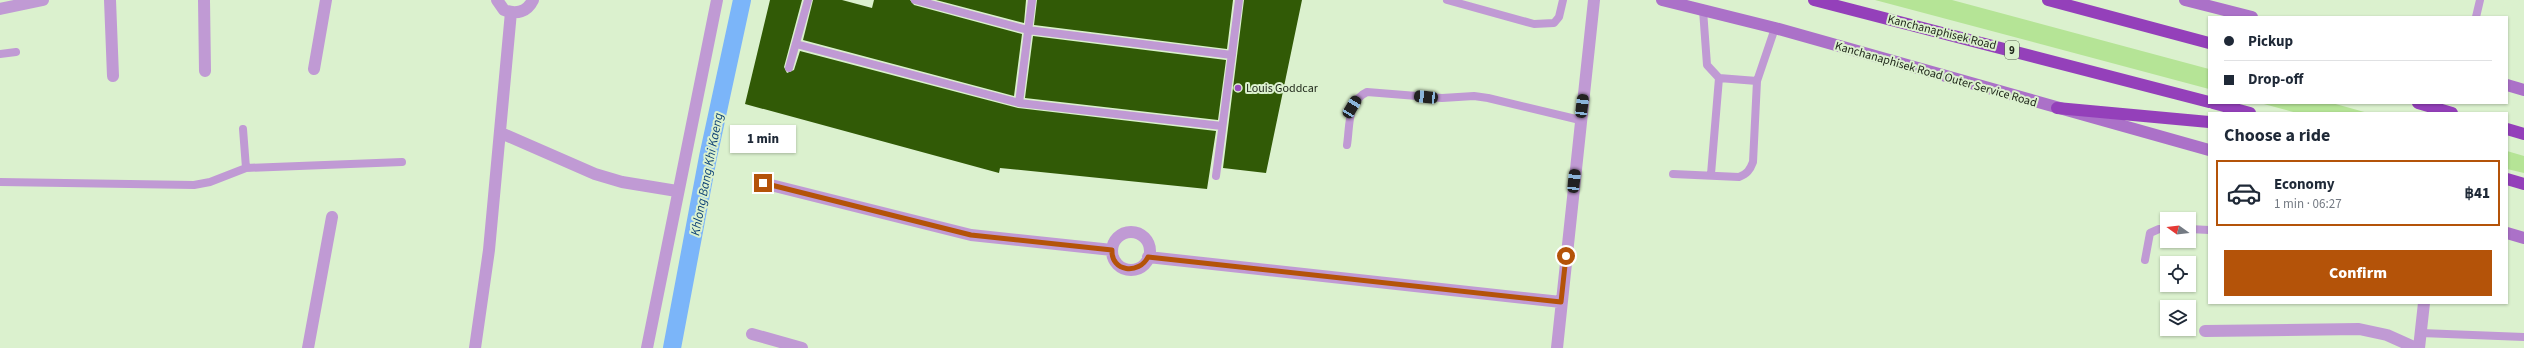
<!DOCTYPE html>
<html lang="en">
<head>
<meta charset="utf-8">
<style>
	:root { --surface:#fff; --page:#f2f2f3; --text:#1f2937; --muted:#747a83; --line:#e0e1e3; --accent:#b45309 }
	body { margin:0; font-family:"Source Sans 3",sans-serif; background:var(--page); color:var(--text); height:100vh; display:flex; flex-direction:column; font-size:15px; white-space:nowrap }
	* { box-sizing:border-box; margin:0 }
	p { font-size:13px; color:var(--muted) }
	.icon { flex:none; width:22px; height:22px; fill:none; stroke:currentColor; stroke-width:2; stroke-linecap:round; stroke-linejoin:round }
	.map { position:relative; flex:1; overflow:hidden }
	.details { position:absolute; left:2208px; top:112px; width:300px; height:192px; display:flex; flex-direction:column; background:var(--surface); border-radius:0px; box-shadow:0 1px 3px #0004 }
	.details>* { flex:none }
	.guide { position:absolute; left:2208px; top:16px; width:300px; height:88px; border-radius:0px; box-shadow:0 1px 3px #0004; display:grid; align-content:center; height:88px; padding:0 16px; background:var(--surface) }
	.needle { width:26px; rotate:285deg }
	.fabs { position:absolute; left:2160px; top:212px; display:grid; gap:8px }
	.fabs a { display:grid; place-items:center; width:36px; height:36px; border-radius:0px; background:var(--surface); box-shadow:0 1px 3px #0004; font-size:20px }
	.end { position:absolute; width:18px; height:18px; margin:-9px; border:5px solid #b45309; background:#fff; box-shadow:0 0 0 2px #fff }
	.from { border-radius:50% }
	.bubble { position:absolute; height:28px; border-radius:0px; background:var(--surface); box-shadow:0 1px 3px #0004; font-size:13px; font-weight:800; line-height:28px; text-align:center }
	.car { position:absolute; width:12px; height:24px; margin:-12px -6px; border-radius:5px; box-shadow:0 0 3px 1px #0007; background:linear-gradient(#222 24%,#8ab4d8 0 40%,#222 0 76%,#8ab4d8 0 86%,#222 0) }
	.guide b { display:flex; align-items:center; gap:14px; height:38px; font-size:15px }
	.guide b+b { border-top:1px solid var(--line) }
	.guide i { width:10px; height:10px; background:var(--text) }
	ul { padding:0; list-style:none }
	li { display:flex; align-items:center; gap:12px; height:66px; margin:0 8px 6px; padding:0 8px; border:2px solid transparent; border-radius:0px }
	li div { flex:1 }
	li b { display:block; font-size:15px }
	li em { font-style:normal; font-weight:800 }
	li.current { border-color:var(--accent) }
	li>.icon { width:36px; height:36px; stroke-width:1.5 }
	h2 { padding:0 16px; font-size:18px; line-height:48px }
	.button { display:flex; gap:8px; margin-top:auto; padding:8px 16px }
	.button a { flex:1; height:46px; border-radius:0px; background:var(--accent); color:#fff; font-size:16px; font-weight:800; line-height:46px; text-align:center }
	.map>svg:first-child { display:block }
	.green { fill:#b5e496 }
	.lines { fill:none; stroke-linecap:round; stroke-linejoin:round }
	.canal { stroke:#7bb5f9; stroke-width:18 }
	.building { fill:#315a06 }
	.service { stroke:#c09ad4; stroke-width:8 }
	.minor { stroke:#c09ad4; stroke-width:12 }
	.secondary { stroke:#ab71c8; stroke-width:12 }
	.trunk { stroke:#9440ba; stroke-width:12 }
	.route { stroke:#b45309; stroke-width:5 }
	.poi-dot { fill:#9a4dbf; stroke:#dbf1ce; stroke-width:1.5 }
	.labels { text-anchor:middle; stroke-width:4; stroke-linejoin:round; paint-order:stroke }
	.shield { fill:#dbf1ce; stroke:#55624e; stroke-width:1 }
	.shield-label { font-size:11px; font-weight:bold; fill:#1c2417 }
	.street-label { font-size:12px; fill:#1c2417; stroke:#dbf1ce }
	.poi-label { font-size:12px; fill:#1c2417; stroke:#dbf1ce; text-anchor:start }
	.water-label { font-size:13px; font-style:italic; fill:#0c4075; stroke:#dbf1ce }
</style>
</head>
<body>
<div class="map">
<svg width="2524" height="348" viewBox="0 0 2524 348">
	<rect width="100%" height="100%" fill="#dbf1ce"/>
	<!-- green -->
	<path class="green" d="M1875 0H1952L2209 69V89Z
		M2260 103H2332L2368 113H2297Z
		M2507 151 2524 156V173L2507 169Z"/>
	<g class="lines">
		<!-- canal -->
		<path class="canal" d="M672 348 708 157 742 0"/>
	</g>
	<!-- building -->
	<path class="building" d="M770 0H802L784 67 787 73 794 70 800 51 1018 108 1216 131 1207 189 1000 168 999 173 745 104Z
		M813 0H842L872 8 874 0H910L914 5 1022 34 1014 96 803 40Z
		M936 0H1026L1024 23Z
		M1037 0H1233L1227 49 1034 25Z
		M1244 0H1302L1266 173 1223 168Z
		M1033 36 1226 60 1218 120 1025 98Z"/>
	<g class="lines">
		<!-- service -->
		<path class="service" d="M915 0 1028 30 1232 55
			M1447 0 1534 24 1554 23 1559 17 1563 0
			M1703 10 1707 65 1719 78 1757 81 1775 28
			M2476 17 2480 0
			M796 44 1019 103 1222 126
			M0 54 16 52
			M789 68 808 0
			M1019 103 1032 0
			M243 129 246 168
			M1347 145C1350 126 1347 101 1367 92L1442 98 1474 96 1488 98 1580 120
			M1673 174 1739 177C1747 174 1750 170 1753 162L1757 81
			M1711 174 1719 78
			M1216 176 1239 0
			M0 182 194 185 210 182 246 168 402 162
			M2189 229 2209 230
			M2145 260 2150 233 2159 229H2167
			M2421 333 2524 337"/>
		<!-- minor -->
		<path class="minor" d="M110 0 113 76
			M204 0 205 71
			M497 0 504 10C517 15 527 12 533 0
			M0 9 43 0
			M314 69 326 0
			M501 133 595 174 622 182 677 191
			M763 183 971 235 1112 250
			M1112 251a19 19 0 1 1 38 0a19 19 0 1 1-38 0Z
			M1148 257 1561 302
			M2205 331 2359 329 2387 335 2416 348
			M752 334 802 348
			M308 348 332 217
			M475 348 489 250 511 12
			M647 348 717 0
			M1557 348 1594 0
			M2419 348 2424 303"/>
		<!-- secondary -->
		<path class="secondary" d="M1662 0 1775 28 2209 150
			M2185 0 2252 17
			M2507 85 2524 90
			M2507 233 2524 238"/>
		<!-- trunk -->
		<path class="trunk" d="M1814 0 2209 102
			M2048 0 2209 43
			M2213 103 2250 113
			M2418 103 2452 113
			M2057 108 2209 122
			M2507 129 2524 134
			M2507 179 2524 184"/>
	</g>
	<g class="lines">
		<!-- route -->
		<path class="route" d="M763 183 971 235 1112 250C1111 272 1139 275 1148 257L1561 302 1566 256"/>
	</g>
	<!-- markers -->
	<circle class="poi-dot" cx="1238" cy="88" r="4"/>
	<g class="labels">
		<!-- shield labels -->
		<rect class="shield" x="2005" y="41" width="14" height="18" rx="3"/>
		<g class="shield-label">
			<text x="2012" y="54">9</text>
		</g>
		<!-- street labels -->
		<g class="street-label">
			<text transform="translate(1942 32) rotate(14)" y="4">Kanchanaphisek Road</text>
			<text transform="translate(1936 74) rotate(16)" y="4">Kanchanaphisek Road Outer Service Road</text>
		</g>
		<!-- poi labels -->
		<g class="poi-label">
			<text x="1246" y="92">Louis Goddcar</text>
		</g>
		<!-- water labels -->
		<g class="water-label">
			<text transform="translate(706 174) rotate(-79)" y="5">Khlong Bang Khi Kaeng</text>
		</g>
	</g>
</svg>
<div class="fabs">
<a><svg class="needle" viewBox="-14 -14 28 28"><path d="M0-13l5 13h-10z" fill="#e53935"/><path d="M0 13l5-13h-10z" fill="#747a83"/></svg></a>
<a><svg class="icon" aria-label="locate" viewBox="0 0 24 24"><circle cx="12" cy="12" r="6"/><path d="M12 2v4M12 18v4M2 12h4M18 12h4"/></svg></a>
<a><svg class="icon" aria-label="layers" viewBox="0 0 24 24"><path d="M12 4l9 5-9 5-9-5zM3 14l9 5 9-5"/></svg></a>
</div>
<i class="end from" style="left:1566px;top:256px"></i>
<i class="end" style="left:763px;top:183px"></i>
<div class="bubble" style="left:730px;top:125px;width:66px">1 min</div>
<i class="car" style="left:1426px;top:97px;rotate:276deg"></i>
<i class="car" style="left:1582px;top:106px;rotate:7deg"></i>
<i class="car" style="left:1352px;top:107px;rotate:31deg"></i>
<i class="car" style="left:1574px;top:181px;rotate:6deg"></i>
<div class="guide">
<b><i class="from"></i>Pickup</b>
<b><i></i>Drop-off</b>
</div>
<section class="details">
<h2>Choose a ride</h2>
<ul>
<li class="current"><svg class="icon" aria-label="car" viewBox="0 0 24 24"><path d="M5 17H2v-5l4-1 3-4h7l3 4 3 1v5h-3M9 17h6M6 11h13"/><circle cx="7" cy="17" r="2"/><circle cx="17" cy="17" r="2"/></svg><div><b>Economy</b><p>1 min · 06:27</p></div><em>฿41</em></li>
</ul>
<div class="button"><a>Confirm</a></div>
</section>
</div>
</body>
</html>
